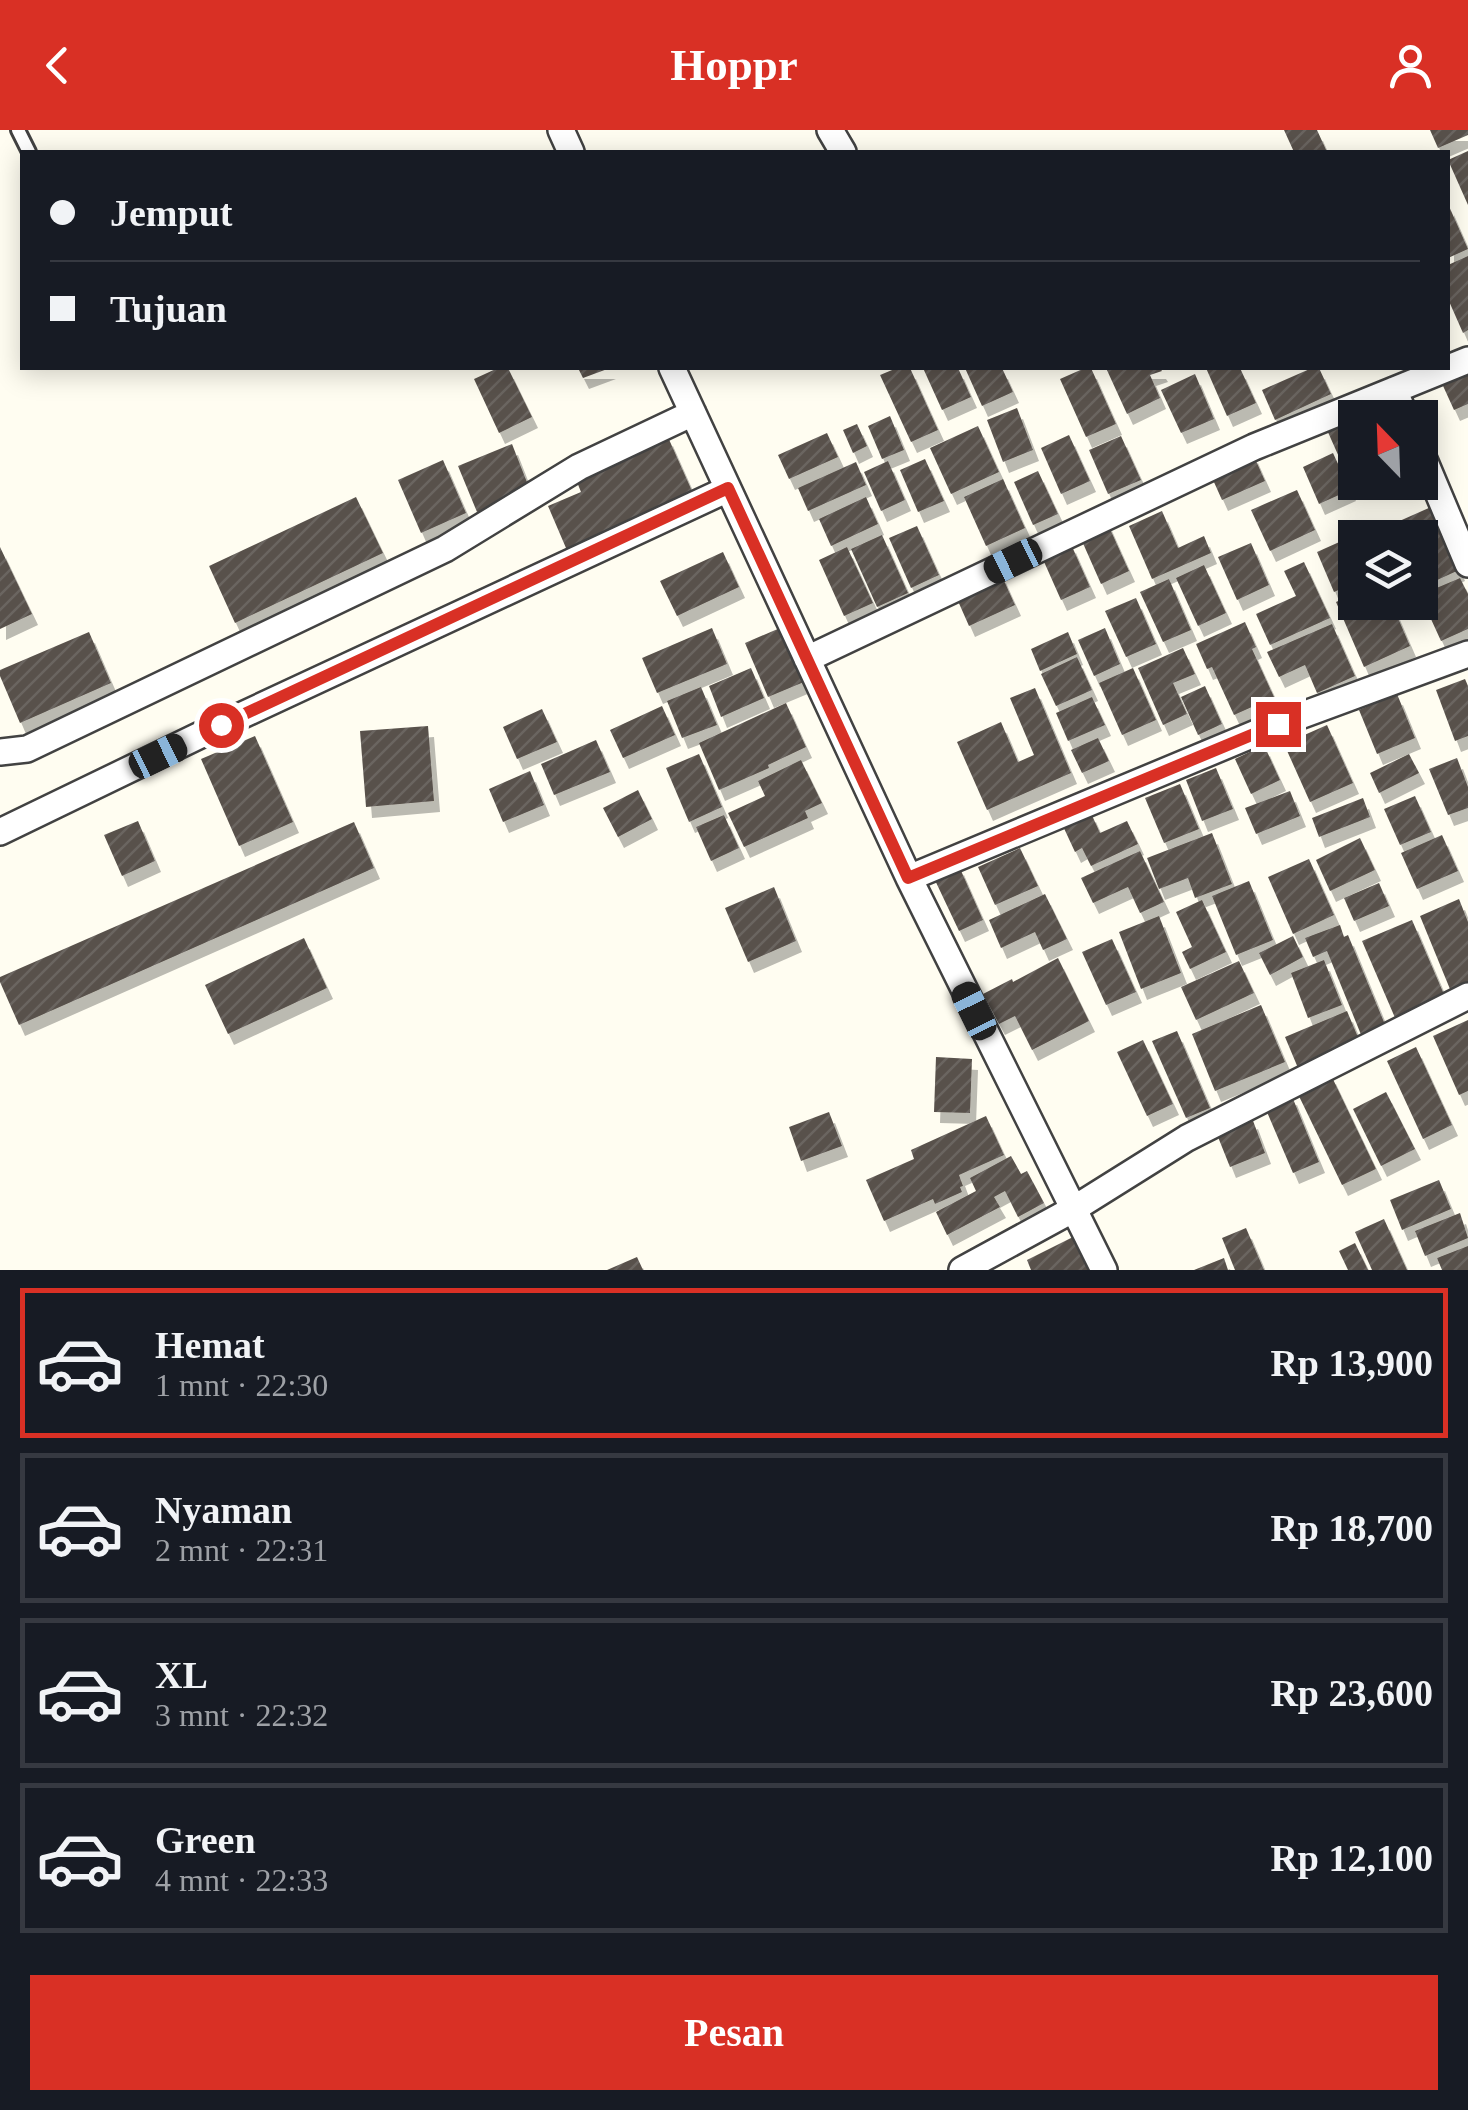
<!DOCTYPE html>
<html lang="id">
<head>
<meta charset="utf-8">
<style>
	:root { --surface:#171b24; --page:#242831; --text:#f1f3f6; --muted:#9ea1a6; --line:#363941; --accent:#d93025 }
	body { margin:0; font-family:"Times New Roman",serif; background:var(--page); color:var(--text); height:100vh; display:flex; flex-direction:column; font-size:38px; white-space:nowrap }
	* { box-sizing:border-box; margin:0 }
	p { font-size:32px; color:var(--muted) }
	.icon { flex:none; width:55px; height:55px; fill:none; stroke:currentColor; stroke-width:2; stroke-linecap:round; stroke-linejoin:round }
	.map { position:relative; height:1140px; overflow:hidden }
	.panel { display:flex; flex-direction:column; background:var(--surface); flex:1 }
	.panel>* { flex:none }
	.banner { position:absolute; left:20px; top:20px; width:1430px; height:220px; border-radius:0px; box-shadow:0 5px 25px #0003; display:grid; align-content:center; height:220px; padding:0 30px; background:var(--surface) }
	.needle { width:65px; rotate:337deg }
	.buttons { position:absolute; left:1338px; top:270px; display:grid; gap:20px }
	.buttons a { display:grid; place-items:center; width:100px; height:100px; border-radius:0px; background:var(--surface); box-shadow:0 5px 25px #0003; font-size:50px }
	.end { position:absolute; width:45px; height:45px; margin:-22px; border:12px solid #d93025; background:#fff; box-shadow:0 0 0 5px #fff }
	.from { border-radius:50% }
	.car { position:absolute; width:30px; height:60px; margin:-30px -15px; border-radius:12px; box-shadow:0 0 8px 2px #0007; background:linear-gradient(#222 24%,#8ab4d8 0 40%,#222 0 76%,#8ab4d8 0 86%,#222 0) }
	.banner b { display:flex; align-items:center; gap:35px; height:95px; font-size:38px }
	.banner b+b { border-top:2px solid var(--line) }
	.banner i { width:25px; height:25px; background:var(--text) }
	ul { padding:18px 0 0; list-style:none }
	li { display:flex; align-items:center; gap:30px; height:150px; margin:0 20px 15px; padding:0 10px; border:5px solid var(--line); border-radius:0px }
	li div { flex:1 }
	li b { display:block; font-size:38px }
	li em { font-style:normal; font-weight:700 }
	li.active { border-color:var(--accent) }
	li>.icon { width:90px; height:90px; stroke-width:1.5 }
	.button { display:flex; gap:20px; margin-top:auto; padding:20px 30px }
	.button a { flex:1; height:115px; border-radius:0px; background:var(--accent); color:#fff; font-size:40px; font-weight:700; line-height:115px; text-align:center }
	header { display:flex; justify-content:space-between; align-items:center; height:130px; padding:0 30px; background:var(--accent); color:#fff; font-size:45px; font-weight:700 }
	.map>svg:first-child { display:block }
	.building { fill:url(#building-hatch); filter:url(#shadow) }
	.lines { fill:none; stroke-linecap:round; stroke-linejoin:round }
	.lane-casing { stroke:#424242; stroke-width:18 }
	.street-casing { stroke:#424242; stroke-width:30 }
	.lane { stroke:#fff; stroke-width:12 }
	.street { stroke:#fff; stroke-width:25 }
	.route { stroke:#d93025; stroke-width:12 }
</style>
</head>
<body>
<header><svg class="icon" aria-label="back" viewBox="0 0 24 24"><path d="M15 5l-7 7 7 7"/></svg>Hoppr<svg class="icon" aria-label="person" viewBox="0 0 24 24"><circle cx="12" cy="8" r="4"/><path d="M4 21q1-7 8-7t8 7"/></svg></header>
<div class="map">
<svg width="1468" height="1140" viewBox="0 0 1468 1140">
	<defs>
		<pattern id="building-hatch" width="6" height="6" patternUnits="userSpaceOnUse" patternTransform="scale(2.5)"><rect width="6" height="6" fill="#58514b"/><path d="M-1 1l2-2M0 6l6-6M5 7l2-2" fill="none" stroke="#6b6561"/></pattern>
		<filter id="shadow"><feDropShadow dx="6" dy="11" stdDeviation="0" flood-color="#0004"/></filter>
	</defs>
	<rect width="100%" height="100%" fill="#fffdf1"/>
	<!-- building -->
	<path class="building" d="M1284 0H1317L1327 22H1294Z
		M1430 0H1468V5L1438 18Z
		M1468 21V75L1448 30Z
		M1448 74 1468 119 1448 128Z
		M1468 126V200L1463 203 1448 169V135Z
		M1468 234V274L1454 280 1439 247Z
		M498 238H508L532 287 499 303 474 249Z
		M578 238H610L583 248Z
		M897 238H910L938 300 911 312 880 245Z
		M923 238H958L971 267 942 280Z
		M965 238H1002L1013 262 982 276Z
		M1085 238H1091L1116 294 1086 307 1060 249Z
		M1106 238H1160L1162 241 1150 245 1160 268 1127 284Z
		M1206 238H1240L1256 273 1227 286Z
		M1312 238H1319L1331 264 1275 290 1262 260Z
		M1195 244 1214 289 1181 303 1161 260Z
		M1382 275 1387 288H1355V320L1339 327 1327 300Z
		M1017 278 1033 320 1003 332 987 290Z
		M890 286 904 320 882 329 868 296Z
		M857 294 867 316 853 323 843 300Z
		M978 296 999 342 951 364 930 318Z
		M827 303 838 327 789 349 778 325Z
		M667 305 692 361 652 379 656 388 569 425 548 376 581 362 575 347Z
		M1069 305 1090 351 1061 364 1041 318Z
		M1121 306 1141 350 1108 364 1089 320Z
		M512 314 530 360 477 382 458 336Z
		M1252 322 1265 351 1222 370 1209 341Z
		M1333 323 1350 360 1319 374 1303 337Z
		M925 329 944 371 918 382 900 340Z
		M443 330 466 383 421 403 398 350Z
		M888 331 905 370 881 381 864 342Z
		M856 332 866 355 808 381 798 358Z
		M1038 341 1058 384 1033 395 1014 352Z
		M1003 349 1025 398 986 416 964 367Z
		M1297 360 1315 400 1270 421 1251 380Z
		M356 367 383 423 235 493 209 436Z
		M866 367 878 394 831 416 819 389Z
		M1431 377 1459 440 1420 458V408H1391L1386 397Z
		M1162 381 1178 418 1204 406 1211 423 1152 449 1129 396Z
		M1106 390 1129 441 1101 454 1078 402Z
		M917 396 939 445 911 458 889 408Z
		M882 405 908 463 877 477 851 419Z
		M1355 405V453L1334 462 1317 422Z
		M1070 412 1090 457 1061 470 1041 425Z
		M1251 413 1269 455 1237 470 1218 427Z
		M0 417 32 484 0 499Z
		M847 417 873 473 844 486 819 430Z
		M723 422 739 457 677 486 660 451Z
		M1304 432 1330 488 1270 515 1256 484 1296 466 1284 441Z
		M1204 435 1226 483 1198 496 1176 448Z
		M1000 442 1015 475 969 496 954 462Z
		M1460 448 1468 464V499L1441 511 1420 465Z
		M1169 449 1191 500 1163 512 1140 462Z
		M1355 463V472H1391L1410 516 1364 537 1336 472Z
		M1136 468 1156 514 1126 527 1105 481Z
		M1245 492 1256 517 1252 519 1274 567 1234 585 1212 537 1207 539 1196 514Z
		M1332 494 1355 546 1317 563 1305 535 1279 547 1267 522Z
		M712 498 727 534 657 563 642 528Z
		M780 498 804 552 768 567 745 513Z
		M1105 498 1120 534 1094 546 1078 510Z
		M89 502 111 553 20 593 0 546V540Z
		M1068 502 1077 524 1040 541 1031 519Z
		M1183 518 1195 544 1173 553 1187 584 1163 595 1138 538Z
		M1077 527 1092 560 1056 576 1041 544Z
		M751 538 764 568 721 587 709 556Z
		M1133 538 1156 590 1122 605 1099 553Z
		M1465 549 1468 556V606L1455 611 1436 560Z
		M1205 556 1222 594 1198 605 1181 567Z
		M701 557 717 595 682 608 667 571Z
		M1035 558 1071 643 987 680 957 612 1001 592 1018 632 1034 625 1010 568Z
		M1397 564 1415 608 1377 624 1359 580Z
		M1092 567 1105 595 1068 611 1056 583Z
		M786 573 806 617 768 635 769 638 719 660 699 613Z
		M662 576 675 605 623 628 610 600Z
		M542 579 557 612 517 629 503 597Z
		M1327 595 1353 653 1310 672 1284 614Z
		M428 596 434 671 366 677 360 601Z
		M255 606 293 692 239 716 201 629Z
		M1098 608 1109 631 1082 643 1071 620Z
		M596 610 610 642 554 665 541 634Z
		M1264 615 1280 650 1251 664 1235 629Z
		M699 624 722 677 689 692 666 638Z
		M1409 624 1419 643 1379 663 1370 643Z
		M1457 628 1468 657V678L1448 685 1429 639Z
		M801 630 822 673 805 681 808 688 744 717 728 683 765 666 758 651Z
		M1216 638 1233 679 1202 691 1186 650Z
		M530 641 544 675 503 692 489 659Z
		M1180 654 1199 699 1164 713 1145 668Z
		M638 660 652 689 618 707 603 678Z
		M1290 661 1300 686 1256 704 1245 678Z
		M1415 666 1431 702 1400 715 1384 679Z
		M1363 668 1370 687 1319 707 1312 688Z
		M1090 681 1100 703 1127 691 1138 714 1091 736 1082 718 1075 722 1062 694Z
		M724 685 739 718 711 731 696 697Z
		M138 691 155 731 122 746 104 705Z
		M354 692 374 738 19 895 0 852V847Z
		M1212 703 1232 754 1195 768 1188 748 1159 759 1147 728Z
		M1442 705 1458 741 1417 759 1401 723Z
		M1360 708 1375 740 1330 761 1316 730Z
		M1020 718 1038 756 995 775 978 737Z
		M1140 721 1164 772 1140 783 1128 757 1093 773 1081 748Z
		M1309 729 1334 785 1293 804 1268 747Z
		M958 734 983 790 959 801 933 746Z
		M1249 751 1273 810 1236 825 1212 766Z
		M1379 753 1389 776 1354 791 1344 768Z
		M774 757 796 811 748 832 725 778Z
		M1045 764 1067 809 1043 820 1035 802 1001 818 989 790Z
		M1459 769 1468 792V858L1452 864 1420 786Z
		M1202 770 1226 822 1190 839 1182 822 1192 817 1176 782Z
		M1159 786 1181 843 1141 859 1119 802Z
		M1412 790 1449 876 1399 897 1362 811Z
		M1340 795 1344 807 1348 805 1386 897 1362 907 1327 821 1313 827 1305 808Z
		M1293 806 1303 827 1270 845 1259 823Z
		M304 808 327 858 228 904 205 855Z
		M1112 809 1136 862 1106 875 1082 822Z
		M1058 828 1089 891 1032 920 1015 886 999 894 983 864 1012 849 1013 852Z
		M1324 830 1342 875 1308 888 1291 843Z
		M1239 831 1254 863 1196 890 1181 857Z
		M1261 875 1285 932 1215 961 1192 904Z
		M1347 881 1360 912 1298 938 1285 907Z
		M1468 890V961L1459 965 1433 906Z
		M1177 901 1210 978 1186 988 1152 911Z
		M1143 910 1173 974 1147 986 1117 922Z
		M1416 917 1452 995 1423 1009 1387 931Z
		M936 927 972 929 970 983 934 982Z
		M1330 943 1376 1039 1342 1055 1296 960Z
		M1386 962 1415 1019 1381 1036 1353 979Z
		M1291 964 1319 1032 1293 1043 1264 975Z
		M829 982 842 1016 801 1031 789 997Z
		M986 986 1004 1025 959 1045 963 1056 960 1057 962 1062 935 1074 933 1069 884 1091 866 1050 914 1029 911 1020Z
		M1252 988 1265 1023 1230 1037 1216 1002Z
		M1011 1026 1021 1044 1027 1041 1044 1073 1018 1087 1005 1061 994 1067 1000 1077 947 1105 936 1082 976 1061 970 1048Z
		M1439 1050 1451 1079 1402 1100 1390 1070Z
		M1460 1083 1468 1108 1425 1126 1415 1101Z
		M1384 1089 1407 1140H1372L1355 1102Z
		M1246 1098 1264 1140H1235L1222 1108Z
		M1073 1107 1089 1140H1031L1027 1130Z
		M1355 1113 1368 1140H1348L1339 1121Z
		M1468 1116V1140H1442L1437 1128Z
		M637 1127 643 1140H607Z
		M1224 1128 1228 1140H1194Z"/>
	<g class="lines">
		<!-- lane casing -->
		<g class="lane-casing">
			<path id="lane" d="M18 0 29 22"/>
		</g>
		<!-- street casing -->
		<g class="street-casing">
			<path id="street" d="M561 0 571 22
				M830 0 843 22
				M672 238 909 748 1104 1140
				M1394 260 1406 288
				M1420 320 1468 434
				M807 529 1254 317 1468 230
				M0 622 27 619 445 419 579 337 693 283
				M0 702 221 595 728 359
				M909 748 1278 594 1468 524
				M962 1140 1072 1080 1187 1008 1468 866"/>
		</g>
		<!-- lane -->
		<use href="#lane" class="lane"/>
		<!-- street -->
		<use href="#street" class="street"/>
	</g>
	<g class="lines">
		<!-- route -->
		<path class="route" d="M221 595 728 358 908 748 1278 594"/>
	</g>
</svg>
<div class="buttons">
<a><svg class="needle" viewBox="-14 -14 28 28"><path d="M0-13l5 13h-10z" fill="#e53935"/><path d="M0 13l5-13h-10z" fill="#9ea1a6"/></svg></a>
<a><svg class="icon" aria-label="layers" viewBox="0 0 24 24"><path d="M12 4l9 5-9 5-9-5zM3 14l9 5 9-5"/></svg></a>
</div>
<i class="end from" style="left:221px;top:595px"></i>
<i class="end" style="left:1278px;top:594px"></i>
<i class="car" style="left:1013px;top:431px;rotate:244deg"></i>
<i class="car" style="left:158px;top:626px;rotate:64deg"></i>
<i class="car" style="left:974px;top:881px;rotate:334deg"></i>
<div class="banner">
<b><i class="from"></i>Jemput</b>
<b><i></i>Tujuan</b>
</div>
</div>
<section class="panel">
<ul>
<li class="active"><svg class="icon" aria-label="car" viewBox="0 0 24 24"><path d="M5 17H2v-5l4-1 3-4h7l3 4 3 1v5h-3M9 17h6M6 11h13"/><circle cx="7" cy="17" r="2"/><circle cx="17" cy="17" r="2"/></svg><div><b>Hemat</b><p>1 mnt · 22:30</p></div><em>Rp 13,900</em></li>
<li><svg class="icon" aria-label="car" viewBox="0 0 24 24"><path d="M5 17H2v-5l4-1 3-4h7l3 4 3 1v5h-3M9 17h6M6 11h13"/><circle cx="7" cy="17" r="2"/><circle cx="17" cy="17" r="2"/></svg><div><b>Nyaman</b><p>2 mnt · 22:31</p></div><em>Rp 18,700</em></li>
<li><svg class="icon" aria-label="car" viewBox="0 0 24 24"><path d="M5 17H2v-5l4-1 3-4h7l3 4 3 1v5h-3M9 17h6M6 11h13"/><circle cx="7" cy="17" r="2"/><circle cx="17" cy="17" r="2"/></svg><div><b>XL</b><p>3 mnt · 22:32</p></div><em>Rp 23,600</em></li>
<li><svg class="icon" aria-label="car" viewBox="0 0 24 24"><path d="M5 17H2v-5l4-1 3-4h7l3 4 3 1v5h-3M9 17h6M6 11h13"/><circle cx="7" cy="17" r="2"/><circle cx="17" cy="17" r="2"/></svg><div><b>Green</b><p>4 mnt · 22:33</p></div><em>Rp 12,100</em></li>
</ul>
<div class="button"><a>Pesan</a></div>
</section>
</body>
</html>
